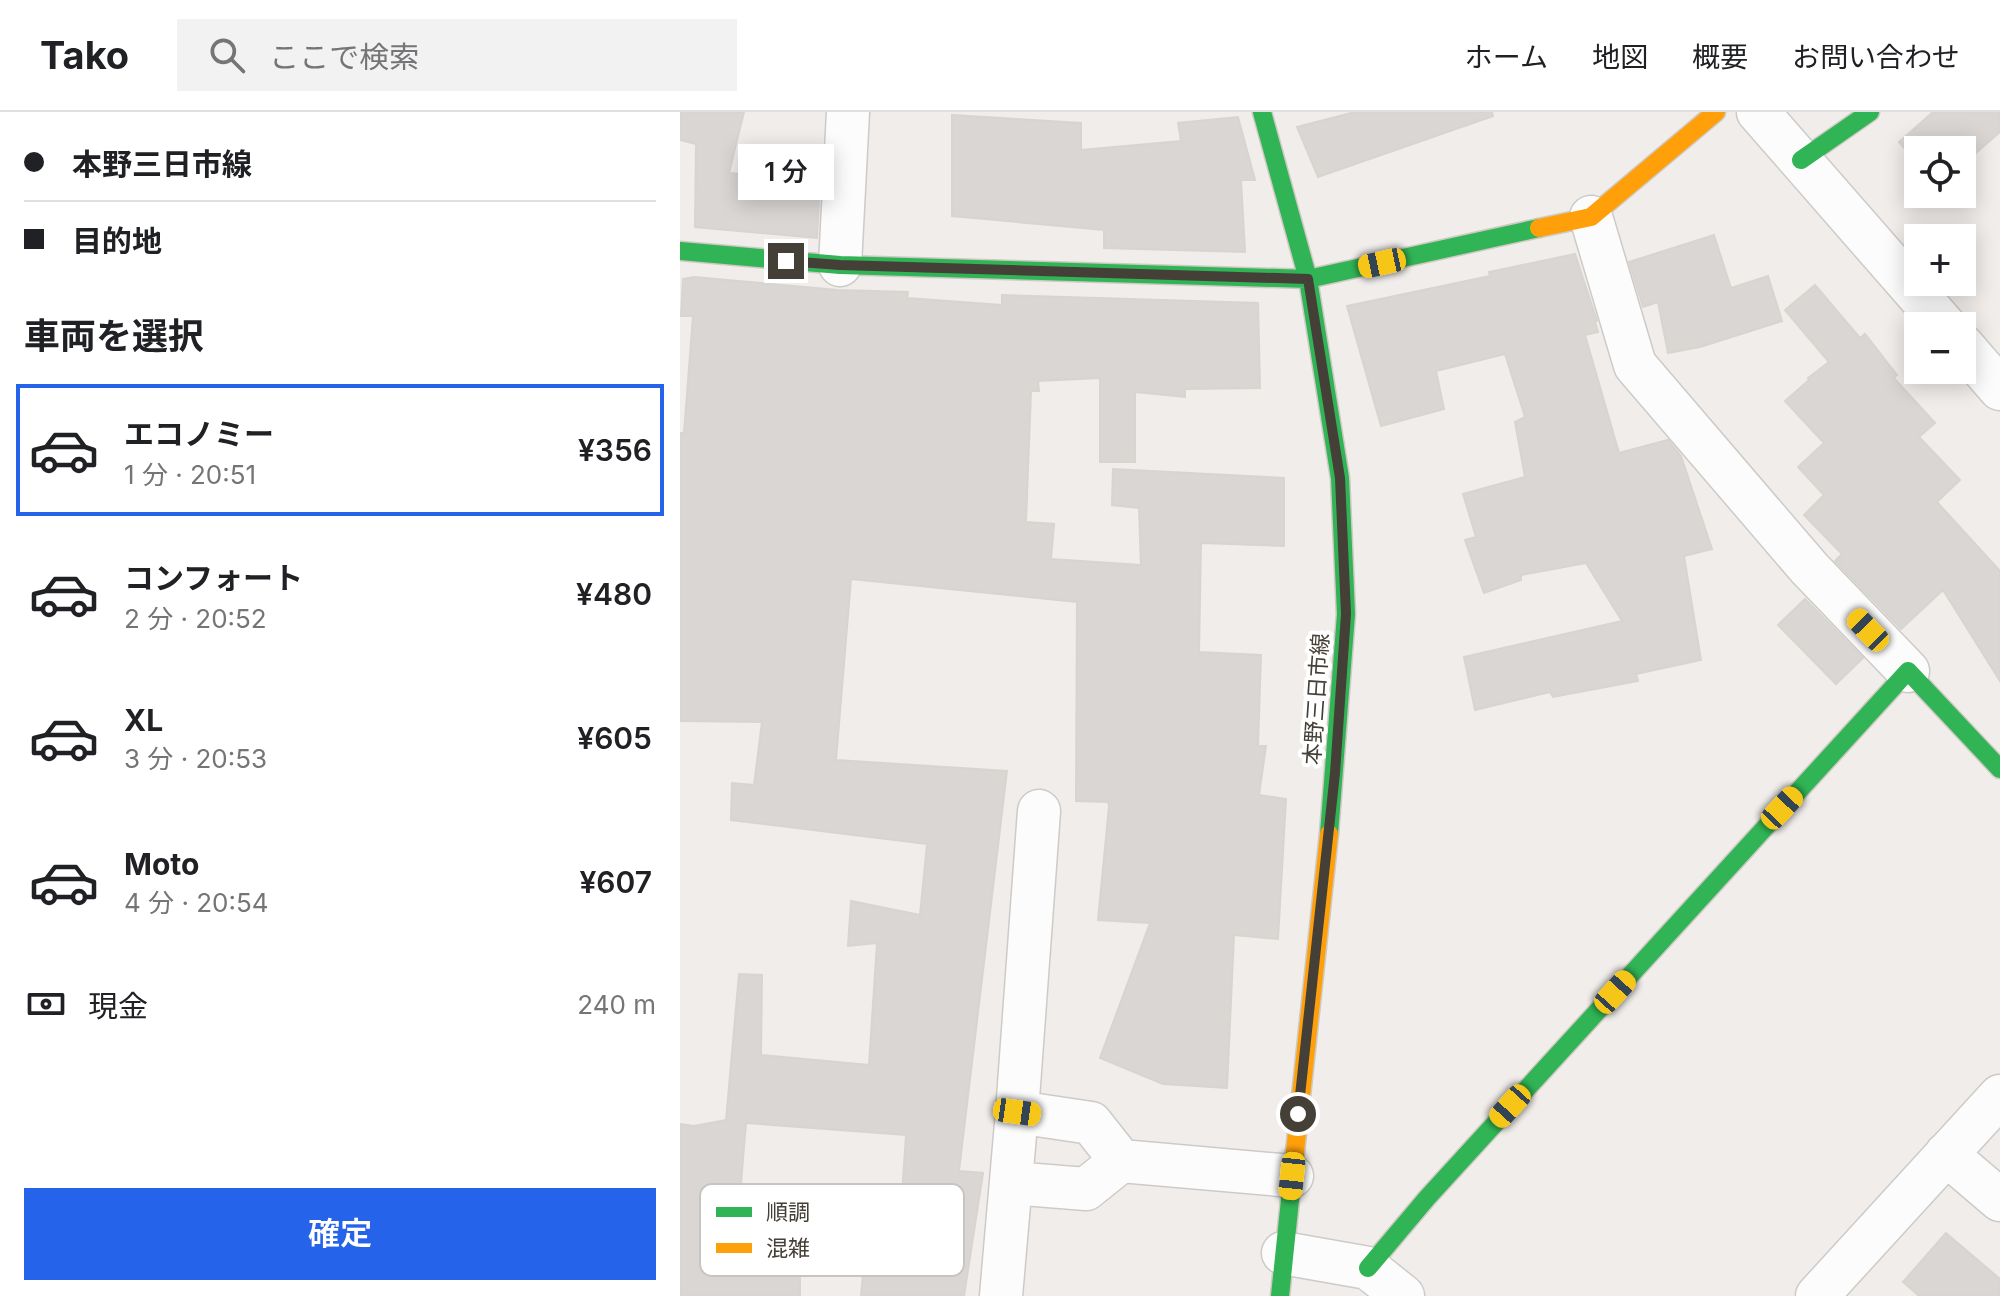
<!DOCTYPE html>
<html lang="ja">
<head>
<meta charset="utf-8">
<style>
	:root { --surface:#fff; --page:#f2f2f2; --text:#202124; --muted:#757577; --line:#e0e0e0; --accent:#2563eb }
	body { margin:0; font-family:Inter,"Noto Sans JP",sans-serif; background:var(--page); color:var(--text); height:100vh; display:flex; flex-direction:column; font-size:30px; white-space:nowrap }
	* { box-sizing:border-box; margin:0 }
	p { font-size:26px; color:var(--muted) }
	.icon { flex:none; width:44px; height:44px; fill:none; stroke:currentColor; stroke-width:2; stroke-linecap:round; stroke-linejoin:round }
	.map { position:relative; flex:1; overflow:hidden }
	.sheet { display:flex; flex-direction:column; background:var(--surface); width:680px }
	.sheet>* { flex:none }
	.hud { display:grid; align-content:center; height:176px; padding:0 24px; background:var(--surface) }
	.fabs { position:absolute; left:1224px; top:24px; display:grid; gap:16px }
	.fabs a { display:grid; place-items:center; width:72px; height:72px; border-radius:0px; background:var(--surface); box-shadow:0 4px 20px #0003; font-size:40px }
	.end { position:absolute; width:36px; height:36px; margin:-18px; border:10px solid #443f37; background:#fff; box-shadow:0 0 0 4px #fff }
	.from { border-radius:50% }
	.bubble { position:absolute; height:56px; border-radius:0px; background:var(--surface); box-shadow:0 4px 20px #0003; font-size:26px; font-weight:600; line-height:56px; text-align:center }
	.car { position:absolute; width:24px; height:48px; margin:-24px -12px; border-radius:10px; box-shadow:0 0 6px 2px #0007; background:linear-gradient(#f5c518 24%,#345 0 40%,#f5c518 0 76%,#345 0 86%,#f5c518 0) }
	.hud b { display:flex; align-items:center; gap:28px; height:76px; font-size:30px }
	.hud b+b { border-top:2px solid var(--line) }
	.hud i { width:20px; height:20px; background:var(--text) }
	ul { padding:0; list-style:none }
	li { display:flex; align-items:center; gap:24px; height:132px; margin:0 16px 12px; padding:0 8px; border:4px solid transparent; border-radius:0px }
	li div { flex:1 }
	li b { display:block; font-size:30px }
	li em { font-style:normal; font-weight:600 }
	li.active { border-color:var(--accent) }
	li>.icon { width:72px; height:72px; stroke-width:1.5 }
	h2 { padding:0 24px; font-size:36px; line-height:96px }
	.pay { display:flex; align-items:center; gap:20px; height:88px; padding:0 24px; font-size:30px }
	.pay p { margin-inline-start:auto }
	.action { display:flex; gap:16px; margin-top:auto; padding:16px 24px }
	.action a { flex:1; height:92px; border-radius:0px; background:var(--accent); color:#fff; font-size:32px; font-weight:600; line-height:92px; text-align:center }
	header { display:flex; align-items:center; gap:48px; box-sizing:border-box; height:112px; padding:0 40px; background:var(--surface); border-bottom:2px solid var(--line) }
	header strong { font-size:38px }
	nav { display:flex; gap:44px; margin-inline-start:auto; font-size:28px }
	.search { width:560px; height:72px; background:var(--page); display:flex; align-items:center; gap:20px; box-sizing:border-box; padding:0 28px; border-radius:0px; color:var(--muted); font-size:30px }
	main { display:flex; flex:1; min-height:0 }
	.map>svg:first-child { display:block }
	.building { fill:#d9d6d3; stroke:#d8d4d0; stroke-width:2 }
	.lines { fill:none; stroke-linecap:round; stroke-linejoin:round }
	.street-casing { stroke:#cdcbc8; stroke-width:45 }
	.fast-casing { stroke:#cec9c2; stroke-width:21 }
	.slow-casing { stroke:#cec9c2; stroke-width:21 }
	.street { stroke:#fdfcfc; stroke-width:42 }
	.fast { stroke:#30b455; stroke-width:18 }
	.slow { stroke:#ff9f0a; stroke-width:18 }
	.route { stroke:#443f37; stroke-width:10 }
	.labels { text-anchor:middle; stroke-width:8; stroke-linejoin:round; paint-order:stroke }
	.street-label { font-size:22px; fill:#443f37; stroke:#fff }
	.key { fill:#fff; stroke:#c7c5c3; stroke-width:2 }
	.key-label { font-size:22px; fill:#443f37 }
</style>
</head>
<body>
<header>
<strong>Tako</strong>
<div class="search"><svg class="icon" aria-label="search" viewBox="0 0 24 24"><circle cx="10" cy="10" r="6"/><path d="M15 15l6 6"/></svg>ここで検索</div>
<nav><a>ホーム</a><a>地図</a><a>概要</a><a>お問い合わせ</a></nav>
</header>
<main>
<section class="sheet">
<div class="hud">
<b><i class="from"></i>本野三日市線</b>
<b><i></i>目的地</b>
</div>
<h2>車両を選択</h2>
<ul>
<li class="active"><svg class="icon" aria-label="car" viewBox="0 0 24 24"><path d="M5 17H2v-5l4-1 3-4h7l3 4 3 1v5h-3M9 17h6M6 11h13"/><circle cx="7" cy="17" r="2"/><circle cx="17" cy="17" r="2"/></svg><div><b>エコノミー</b><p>1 分 · 20:51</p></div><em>¥356</em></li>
<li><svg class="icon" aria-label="car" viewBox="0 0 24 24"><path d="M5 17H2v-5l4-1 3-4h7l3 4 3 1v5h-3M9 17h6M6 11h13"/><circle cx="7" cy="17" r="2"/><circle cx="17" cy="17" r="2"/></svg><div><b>コンフォート</b><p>2 分 · 20:52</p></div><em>¥480</em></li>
<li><svg class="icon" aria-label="car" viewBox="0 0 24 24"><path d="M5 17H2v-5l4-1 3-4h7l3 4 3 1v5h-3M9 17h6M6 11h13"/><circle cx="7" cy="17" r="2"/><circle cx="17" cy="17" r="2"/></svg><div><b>XL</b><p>3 分 · 20:53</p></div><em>¥605</em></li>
<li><svg class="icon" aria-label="car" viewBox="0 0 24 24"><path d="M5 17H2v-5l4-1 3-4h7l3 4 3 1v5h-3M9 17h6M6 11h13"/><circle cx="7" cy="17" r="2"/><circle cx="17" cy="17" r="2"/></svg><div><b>Moto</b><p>4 分 · 20:54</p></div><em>¥607</em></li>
</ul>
<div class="pay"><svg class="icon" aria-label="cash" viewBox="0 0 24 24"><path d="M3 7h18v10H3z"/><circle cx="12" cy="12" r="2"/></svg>現金<p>240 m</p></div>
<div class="action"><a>確定</a></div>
</section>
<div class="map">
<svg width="1320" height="1184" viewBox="0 0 1320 1184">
	<rect width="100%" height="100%" fill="#f0edea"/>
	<!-- building -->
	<path class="building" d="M0 0H64L49 61 140 69 137 126 15 115 16 32 0 28Z
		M675 0H812L813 4 638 65 617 15Z
		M1253 0H1320V20L1282 53V38H1238V52L1219 30Z
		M272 3 401 11V38L501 29 498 11 558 5 575 68H561L565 140 424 136V118L272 104Z
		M1034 123 1051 176 1088 164 1102 209 1020 235 988 241 978 190 963 195 949 150Z
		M895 142 917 209 915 210 918 220 905 223 939 341 988 328 1001 344 1032 437 1004 444 1021 548 956 562 958 569 873 585 870 580 795 598 784 545 942 509 906 451 841 463V468L804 481 785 428 796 425 783 382 845 365 835 310 845 305 825 242 756 259 764 297 701 314 667 194 810 164 809 160Z
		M14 165 158 178 228 180 227 186 322 193V183L578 191 580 276 505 277V285L455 280V350H420V266L358 269 359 279H351L346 410 374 412 371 447 461 453 459 396 432 393 433 357 604 366V434L521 431 519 540 581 543 578 634H586L579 683 606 687 598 827 554 823 547 976 483 972 420 946 470 811 418 808 429 694 428 690 396 689 397 490 171 467 156 648 327 659 279 1059 303 1061 284 1184H181L186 1128 219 1127 226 1023 66 1011 54 1156 120 1159V1184H0V1012L14 1014 46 1008 59 862 82 863 81 943 189 953 197 831 168 834 171 789 240 803 247 732 51 708 52 671 74 673 82 610 0 609V321H4L13 204H1L3 167Z
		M1135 173 1180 226 1185 222 1217 263 1214 266 1255 311 1239 325 1280 368 1257 390 1320 459V569L1263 478 1221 517 1155 449 1162 442 1124 403 1144 383 1118 355 1144 331 1105 289 1129 268 1128 266 1149 250 1105 198Z
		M1125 487 1183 546 1156 572 1098 513Z
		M1266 1121 1320 1167V1184H1239L1223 1170Z"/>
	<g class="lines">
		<!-- street casing -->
		<g class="street-casing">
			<path id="street" d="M1078 0 1265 214
				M911 105 955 253 1129 456 1228 559
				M160 153 168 0
				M1282 233 1320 277
				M337 1000 359 699
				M1266 1042 1320 1088
				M331 1071 406 1077 441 1049
				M603 1141 688 1156 723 1184
				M321 1184 337 1000 411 1011 441 1049 612 1064
				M1137 1184 1320 984"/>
		</g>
		<!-- fast casing -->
		<g class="fast-casing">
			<path id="fast" d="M582 0 628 167 660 366 666 502 649 722
				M1121 48 1190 0
				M0 139 160 153 628 167 859 116
				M688 1156 747 1086 1228 559 1320 657
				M600 1184 615 1040"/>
		</g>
		<!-- slow casing -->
		<g class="slow-casing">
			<path id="slow" d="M859 116 911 105 1036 0
				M615 1040 649 722"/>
		</g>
		<!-- street -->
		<use href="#street" class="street"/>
		<!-- fast -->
		<use href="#fast" class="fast"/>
		<!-- slow -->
		<use href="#slow" class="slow"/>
	</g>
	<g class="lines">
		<!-- route -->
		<path class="route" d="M106 149 160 153 628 167 660 366 666 502 655 661 618 1002"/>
	</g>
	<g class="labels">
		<!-- street labels -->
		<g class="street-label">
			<text transform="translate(636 587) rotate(-86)" y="8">本野三日市線</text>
		</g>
	</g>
	<!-- legend -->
	<rect x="20" y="1072" width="264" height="92" rx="12" class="key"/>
	<rect x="36" y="1095" width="36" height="10" fill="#30b455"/>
	<rect x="36" y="1131" width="36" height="10" fill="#ff9f0a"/>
	<g class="key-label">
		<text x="86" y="1108">順調</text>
		<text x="86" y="1144">混雑</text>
	</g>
</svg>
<div class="fabs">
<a><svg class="icon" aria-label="locate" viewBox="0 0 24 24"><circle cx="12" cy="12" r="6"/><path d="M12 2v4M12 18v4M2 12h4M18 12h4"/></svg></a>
<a>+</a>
<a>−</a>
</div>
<i class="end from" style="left:618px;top:1002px"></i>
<i class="end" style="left:106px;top:149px"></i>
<div class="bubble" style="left:58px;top:32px;width:96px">1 分</div>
<i class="car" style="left:702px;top:151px;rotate:258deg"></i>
<i class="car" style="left:1188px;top:518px;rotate:316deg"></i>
<i class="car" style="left:1102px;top:696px;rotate:43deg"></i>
<i class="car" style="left:935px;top:880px;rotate:42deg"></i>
<i class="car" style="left:830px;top:994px;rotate:222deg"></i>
<i class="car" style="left:337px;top:1000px;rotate:98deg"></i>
<i class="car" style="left:612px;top:1064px;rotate:186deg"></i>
</div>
</main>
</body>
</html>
